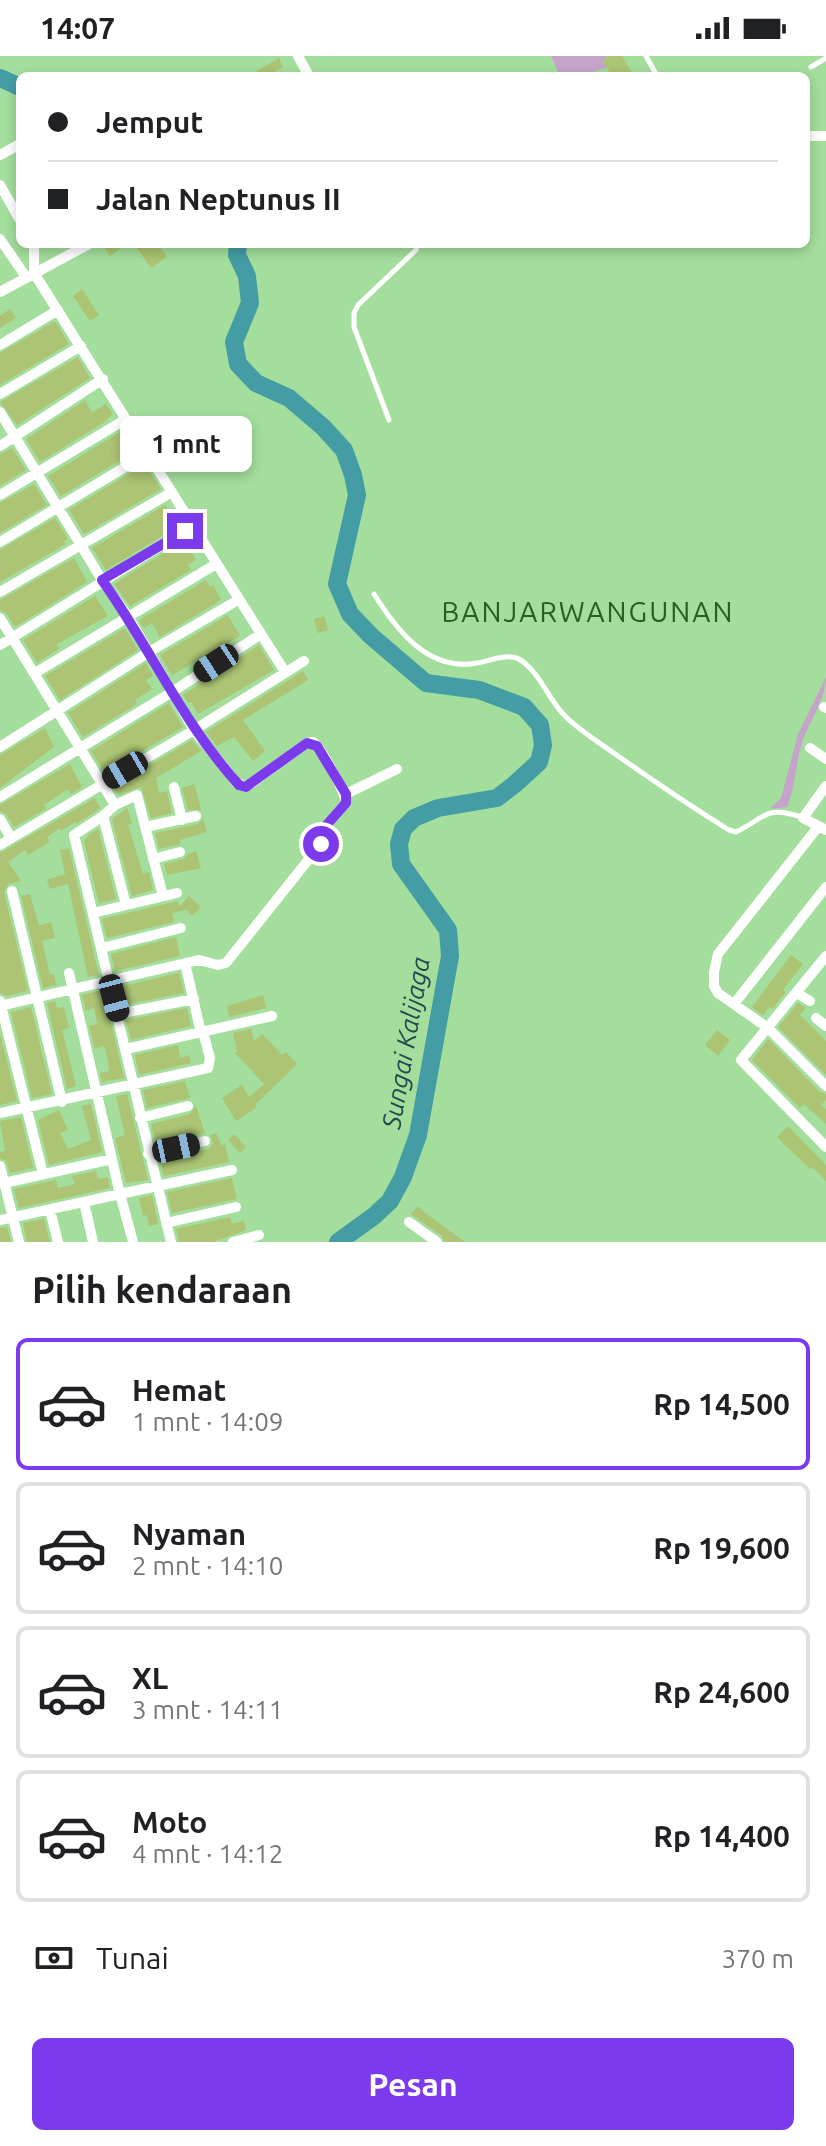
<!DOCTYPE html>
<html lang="id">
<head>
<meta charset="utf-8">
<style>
	:root { --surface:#fff; --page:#f2f2f2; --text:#202124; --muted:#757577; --line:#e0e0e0; --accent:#7c3aed }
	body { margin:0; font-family:Ubuntu,sans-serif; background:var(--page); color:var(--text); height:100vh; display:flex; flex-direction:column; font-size:30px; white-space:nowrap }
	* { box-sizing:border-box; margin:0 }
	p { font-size:26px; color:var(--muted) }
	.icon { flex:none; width:44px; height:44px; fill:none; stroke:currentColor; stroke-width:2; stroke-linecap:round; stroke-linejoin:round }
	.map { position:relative; height:1186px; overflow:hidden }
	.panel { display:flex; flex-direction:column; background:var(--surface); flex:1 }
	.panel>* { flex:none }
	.banner { position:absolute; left:16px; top:16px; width:794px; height:176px; border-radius:12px; box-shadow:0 4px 12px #0003; display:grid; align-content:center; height:176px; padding:0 32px; background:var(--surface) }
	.end { position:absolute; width:36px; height:36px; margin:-18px; border:10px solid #7c3aed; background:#fff; box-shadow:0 0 0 4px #fff }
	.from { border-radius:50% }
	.bubble { position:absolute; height:56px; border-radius:12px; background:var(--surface); box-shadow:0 4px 12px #0003; font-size:26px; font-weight:600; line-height:56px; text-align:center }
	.car { position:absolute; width:24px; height:48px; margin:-24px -12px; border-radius:10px; box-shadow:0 0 6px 2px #0007; background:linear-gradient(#222 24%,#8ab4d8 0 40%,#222 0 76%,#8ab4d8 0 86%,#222 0) }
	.banner b { display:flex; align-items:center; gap:28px; height:76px; font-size:30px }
	.banner b+b { border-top:2px solid var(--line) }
	.banner i { width:20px; height:20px; background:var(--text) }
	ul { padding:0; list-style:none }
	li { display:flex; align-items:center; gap:24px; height:132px; margin:0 16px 12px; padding:0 16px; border:4px solid var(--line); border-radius:12px }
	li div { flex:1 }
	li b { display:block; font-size:30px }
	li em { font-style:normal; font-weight:600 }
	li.current { border-color:var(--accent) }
	li>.icon { width:72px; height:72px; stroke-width:1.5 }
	h2 { padding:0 32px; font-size:36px; line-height:96px }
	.pay { display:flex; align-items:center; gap:20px; height:88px; padding:0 32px; font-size:30px }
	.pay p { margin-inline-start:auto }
	.primary-button { display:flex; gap:16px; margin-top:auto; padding:16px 32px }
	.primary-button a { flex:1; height:92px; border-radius:12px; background:var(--accent); color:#fff; font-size:32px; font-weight:600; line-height:92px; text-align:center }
	.status { display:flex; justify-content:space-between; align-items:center; height:56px; padding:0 40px; background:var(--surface); direction:ltr }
	.status svg { height:22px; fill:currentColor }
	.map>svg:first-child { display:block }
	.green { fill:#c6a3cb }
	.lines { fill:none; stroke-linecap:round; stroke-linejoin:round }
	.river { stroke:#449da4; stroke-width:18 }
	.building { fill:#acc473 }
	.service { stroke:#fff; stroke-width:5 }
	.minor { stroke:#fff; stroke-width:10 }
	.route { stroke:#7c3aed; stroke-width:10 }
	.labels { text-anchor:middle; stroke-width:7; stroke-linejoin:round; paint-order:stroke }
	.water-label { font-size:26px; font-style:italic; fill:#224b4e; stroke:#a3de9c }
	.quarter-label { font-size:28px; letter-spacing:2px; fill:#275e22; stroke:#a3de9c }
</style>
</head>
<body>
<div class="status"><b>14:07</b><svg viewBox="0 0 49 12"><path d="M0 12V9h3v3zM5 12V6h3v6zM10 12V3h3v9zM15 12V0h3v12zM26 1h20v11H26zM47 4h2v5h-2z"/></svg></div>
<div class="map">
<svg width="826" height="1186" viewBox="0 0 826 1186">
	<rect width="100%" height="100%" fill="#a3de9c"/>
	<!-- green -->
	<path class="green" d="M551 0H606L611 10 581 20H560Z
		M826 621C826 644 809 665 802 687 795 709 796 730 787 751L770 753 781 742 798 678Z"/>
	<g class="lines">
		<!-- river -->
		<path class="river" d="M0 22 20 31
			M238 188 237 199 247 220 250 247 234 286 238 308 256 327 289 342 323 371 344 394 353 419 357 439 337 528 350 558 371 580 426 627 479 634 524 651 540 669 543 689 539 706 515 728 497 742 438 752 414 762 403 773 399 788 401 808 448 874 450 900 418 1079 403 1121 390 1145 374 1160 338 1186"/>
	</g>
	<!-- building -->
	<path class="building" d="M609 0H622L634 20H612L602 4Z
		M279 2 283 11 268 20H248Z
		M108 188H127L110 200 104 191Z
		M134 188H158L167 201 151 212Z
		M82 233 99 259 90 265 73 240Z
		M10 253 16 262 0 272V260Z
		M55 265 69 288 0 329V297Z
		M78 301 90 322 17 369 0 346Z
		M85 344 92 357 106 348 113 358 103 367 40 406 26 383Z
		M123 374 136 395 61 440 48 420Z
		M12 392 26 414 0 430V398Z
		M145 408 161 433 84 478 69 454Z
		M34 428 47 449 0 477V447Z
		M165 449 171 459 175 456 181 466 180 469 106 514 92 492Z
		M55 462 68 483 64 485 66 488 0 526V494Z
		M188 482 193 489 189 492 196 504 188 509 191 514 130 550 114 528Z
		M74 502 87 526 15 571 6 557 0 554V544Z
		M206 524 210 531 213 529 221 544 160 581 152 567 144 572 139 564Z
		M95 540 108 560 57 588 59 593 37 607 23 584Z
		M228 559 240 580 172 619 160 599Z
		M324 560 328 574 318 577 314 563Z
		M125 572 138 594 60 644 45 620Z
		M259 589 274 614 198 658 191 646 188 647 183 639Z
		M146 607 153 620 146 624 152 633 135 644 137 648 83 681 68 657Z
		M303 615 308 624 243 664 265 695 253 705 234 681 217 690 206 676Z
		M169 647 183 671 105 717 91 695Z
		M45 672 54 691 0 732V699Z
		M192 684 201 695 156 722 159 737 167 735 172 757 151 762 141 731 118 739 113 731Z
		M70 708 82 731 71 738 68 733 44 749 46 753 14 771 6 758 0 755V749Z
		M194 728 198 741 201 754H188L182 732Z
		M95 742 100 751 98 754 76 768 75 766 61 775 60 772 47 781 50 786 28 799 25 794 8 806 21 825 8 828 4 836 28 935 6 940 0 937V797Z
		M127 752 132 767 128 769 136 795 143 818 149 816 153 834 132 840 112 763Z
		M203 763 207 776 180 784 181 788 159 793 155 777 198 768Z
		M98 773 116 843 99 847 84 786 87 780Z
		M69 792 99 919 88 921 68 828 50 833 47 824 65 818 60 794Z
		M196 795 201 812 167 819 164 808 183 803 188 798Z
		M30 838 39 870 51 866 55 882 42 885 50 919 54 918 56 929 43 932 21 840Z
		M189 840 201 851 192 860 186 854 172 857 174 866 107 882 102 863 178 845 179 851Z
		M176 881 180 900 115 915 111 898Z
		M791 899 803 908 783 934 786 936 772 953 769 951 763 959 752 951Z
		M179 917 184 937 123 949 119 931Z
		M103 934 124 1022 102 1026 100 1017 109 1015 107 1000 104 990 95 993 89 970 97 968 94 952 86 955 82 939Z
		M263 939 266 952 229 961 227 950Z
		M55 945 57 952 64 951 69 972 62 974 76 1030 67 1033 47 947Z
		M798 947 806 952 800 959 826 985V1019L778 971Z
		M31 951 52 1038 32 1042 11 956Z
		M187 952 191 970 131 984 126 964Z
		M251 973 254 985 262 978 282 999 286 996 297 1008 255 1049 256 1052 236 1065 222 1042 242 1029 249 1041 264 1028 235 997 237 995 233 977Z
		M717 974 730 984 718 1000 705 989Z
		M0 978 17 1045 0 1049Z
		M768 983 820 1036 826 1038V1044L821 1049 826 1053V1068L804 1048 800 1052 752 1004Z
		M178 989 180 1002 189 999 191 1007 139 1019 135 999Z
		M185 1025 190 1042 147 1052 143 1034Z
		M127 1038 148 1124 126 1127 115 1082 125 1079 116 1040Z
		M91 1048 102 1096 49 1109 38 1064 59 1054 68 1074 60 1077 68 1093 91 1084 82 1050Z
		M196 1050 205 1077 156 1088 151 1068 190 1058Z
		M21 1061 33 1112 10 1117 6 1105 0 1102V1096L5 1095 0 1065Z
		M788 1070 826 1109V1125L812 1111 810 1113 777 1081Z
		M216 1077 222 1090 225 1087 229 1106 164 1120 160 1104 208 1093 213 1087 210 1079Z
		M234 1078 246 1091 240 1097 228 1084Z
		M96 1115 98 1123 108 1121 110 1132 19 1152 14 1133 56 1124 58 1132 75 1128 72 1120Z
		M232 1122 237 1143 172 1157 167 1136Z
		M152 1139 158 1168 149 1170 147 1159 143 1160 139 1142Z
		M418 1150 424 1156 465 1186H445L442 1180 411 1158Z
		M230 1161 232 1168 244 1165 246 1174 213 1186H179L176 1173Z
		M44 1163 50 1186H27L23 1167Z
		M7 1171 11 1186H0V1172Z"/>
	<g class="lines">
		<!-- service -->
		<path class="service" d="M646 0 657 20
			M811 11 826 2
			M389 364 354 271V257L358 249 416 194 417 188
			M374 538C397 575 429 616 477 607 490 605 506 597 519 603 540 616 548 643 565 660 580 675 600 687 618 700 655 726 692 751 729 774L736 776C767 761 764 749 802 761"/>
		<!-- minor -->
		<path class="minor" d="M298 0 309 20
			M806 80H826
			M0 99 20 88
			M0 129 20 164
			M0 183 26 221
			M34 188V217L285 616
			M0 236 89 188
			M0 289 58 254
			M0 338 81 290
			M0 356 102 524 129 562 194 674 236 726 246 731 307 687 313 686C322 693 345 736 346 747L323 773 321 788 226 907 218 909 199 904 0 950
			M0 390 103 323
			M0 439 126 363
			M0 486 147 398
			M0 536 172 436
			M0 562 115 749
			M0 589 193 470
			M35 617 216 508
			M824 651 826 652
			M0 691 149 596 238 544
			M810 692 826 703
			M826 730 803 762 826 774
			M174 731 182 764
			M346 738 397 713
			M0 741 172 636 261 578
			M103 760 126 849
			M0 763 11 782
			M145 771 196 760
			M818 771 718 898 714 916V930L718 937 768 972 826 1030
			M0 789 194 674 304 605
			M153 803 180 796
			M12 835 62 1046
			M163 840 137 739 115 749 103 760 74 779 171 1186
			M93 857 177 837
			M102 892 181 872
			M826 900 741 1004 826 1091
			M185 907 201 977
			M69 917 120 1138 232 1114
			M797 937 810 945
			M0 945 43 1118
			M734 948 826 831
			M118 958 194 943
			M816 962 826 970
			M126 993 272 960
			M0 1057 208 1012 210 1002 203 976
			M140 1062 188 1050
			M148 1098 205 1085
			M0 1110 19 1186
			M4 1127 112 1103
			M84 1146 93 1186
			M50 1154 58 1186
			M0 1164 120 1138 133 1186
			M409 1166 437 1186
			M166 1167 236 1151
			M233 1186 259 1179"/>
	</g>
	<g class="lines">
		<!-- route -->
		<path class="route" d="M185 475 102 524C150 591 183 668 239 729L246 731 251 727 307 687 317 690 346 738V747L323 773 321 788"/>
	</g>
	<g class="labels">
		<!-- water labels -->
		<g class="water-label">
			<text transform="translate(406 987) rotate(-80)" y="9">Sungai Kalijaga</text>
		</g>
		<!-- quarter labels -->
		<g class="quarter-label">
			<text x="588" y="566">BANJARWANGUNAN</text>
		</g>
	</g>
</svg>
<i class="end from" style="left:321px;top:788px"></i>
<i class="end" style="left:185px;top:475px"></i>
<div class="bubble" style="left:120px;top:360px;width:132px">1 mnt</div>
<i class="car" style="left:216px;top:607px;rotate:237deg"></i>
<i class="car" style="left:125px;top:714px;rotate:240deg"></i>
<i class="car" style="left:114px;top:942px;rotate:165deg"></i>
<i class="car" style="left:176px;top:1092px;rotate:78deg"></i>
<div class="banner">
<b><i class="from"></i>Jemput</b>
<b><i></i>Jalan Neptunus II</b>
</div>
</div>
<section class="panel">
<h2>Pilih kendaraan</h2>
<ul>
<li class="current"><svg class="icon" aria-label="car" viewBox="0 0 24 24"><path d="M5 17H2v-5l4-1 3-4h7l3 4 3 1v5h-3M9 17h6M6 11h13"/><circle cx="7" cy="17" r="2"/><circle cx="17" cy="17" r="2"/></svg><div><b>Hemat</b><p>1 mnt · 14:09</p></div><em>Rp 14,500</em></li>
<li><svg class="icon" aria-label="car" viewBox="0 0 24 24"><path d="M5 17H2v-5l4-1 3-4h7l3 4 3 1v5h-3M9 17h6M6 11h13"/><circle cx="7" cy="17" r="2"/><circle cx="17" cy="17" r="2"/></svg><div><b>Nyaman</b><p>2 mnt · 14:10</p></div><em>Rp 19,600</em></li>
<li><svg class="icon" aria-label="car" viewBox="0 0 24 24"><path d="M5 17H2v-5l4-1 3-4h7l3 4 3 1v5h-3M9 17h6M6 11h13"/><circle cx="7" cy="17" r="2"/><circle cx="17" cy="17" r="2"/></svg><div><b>XL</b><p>3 mnt · 14:11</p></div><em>Rp 24,600</em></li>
<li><svg class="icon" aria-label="car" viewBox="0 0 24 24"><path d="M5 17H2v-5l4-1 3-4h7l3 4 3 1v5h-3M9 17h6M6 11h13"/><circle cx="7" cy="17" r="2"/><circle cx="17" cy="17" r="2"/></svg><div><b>Moto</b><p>4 mnt · 14:12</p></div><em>Rp 14,400</em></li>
</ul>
<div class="pay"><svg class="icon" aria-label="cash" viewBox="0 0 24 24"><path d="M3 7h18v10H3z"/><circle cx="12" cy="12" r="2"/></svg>Tunai<p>370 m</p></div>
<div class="primary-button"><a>Pesan</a></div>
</section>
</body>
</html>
